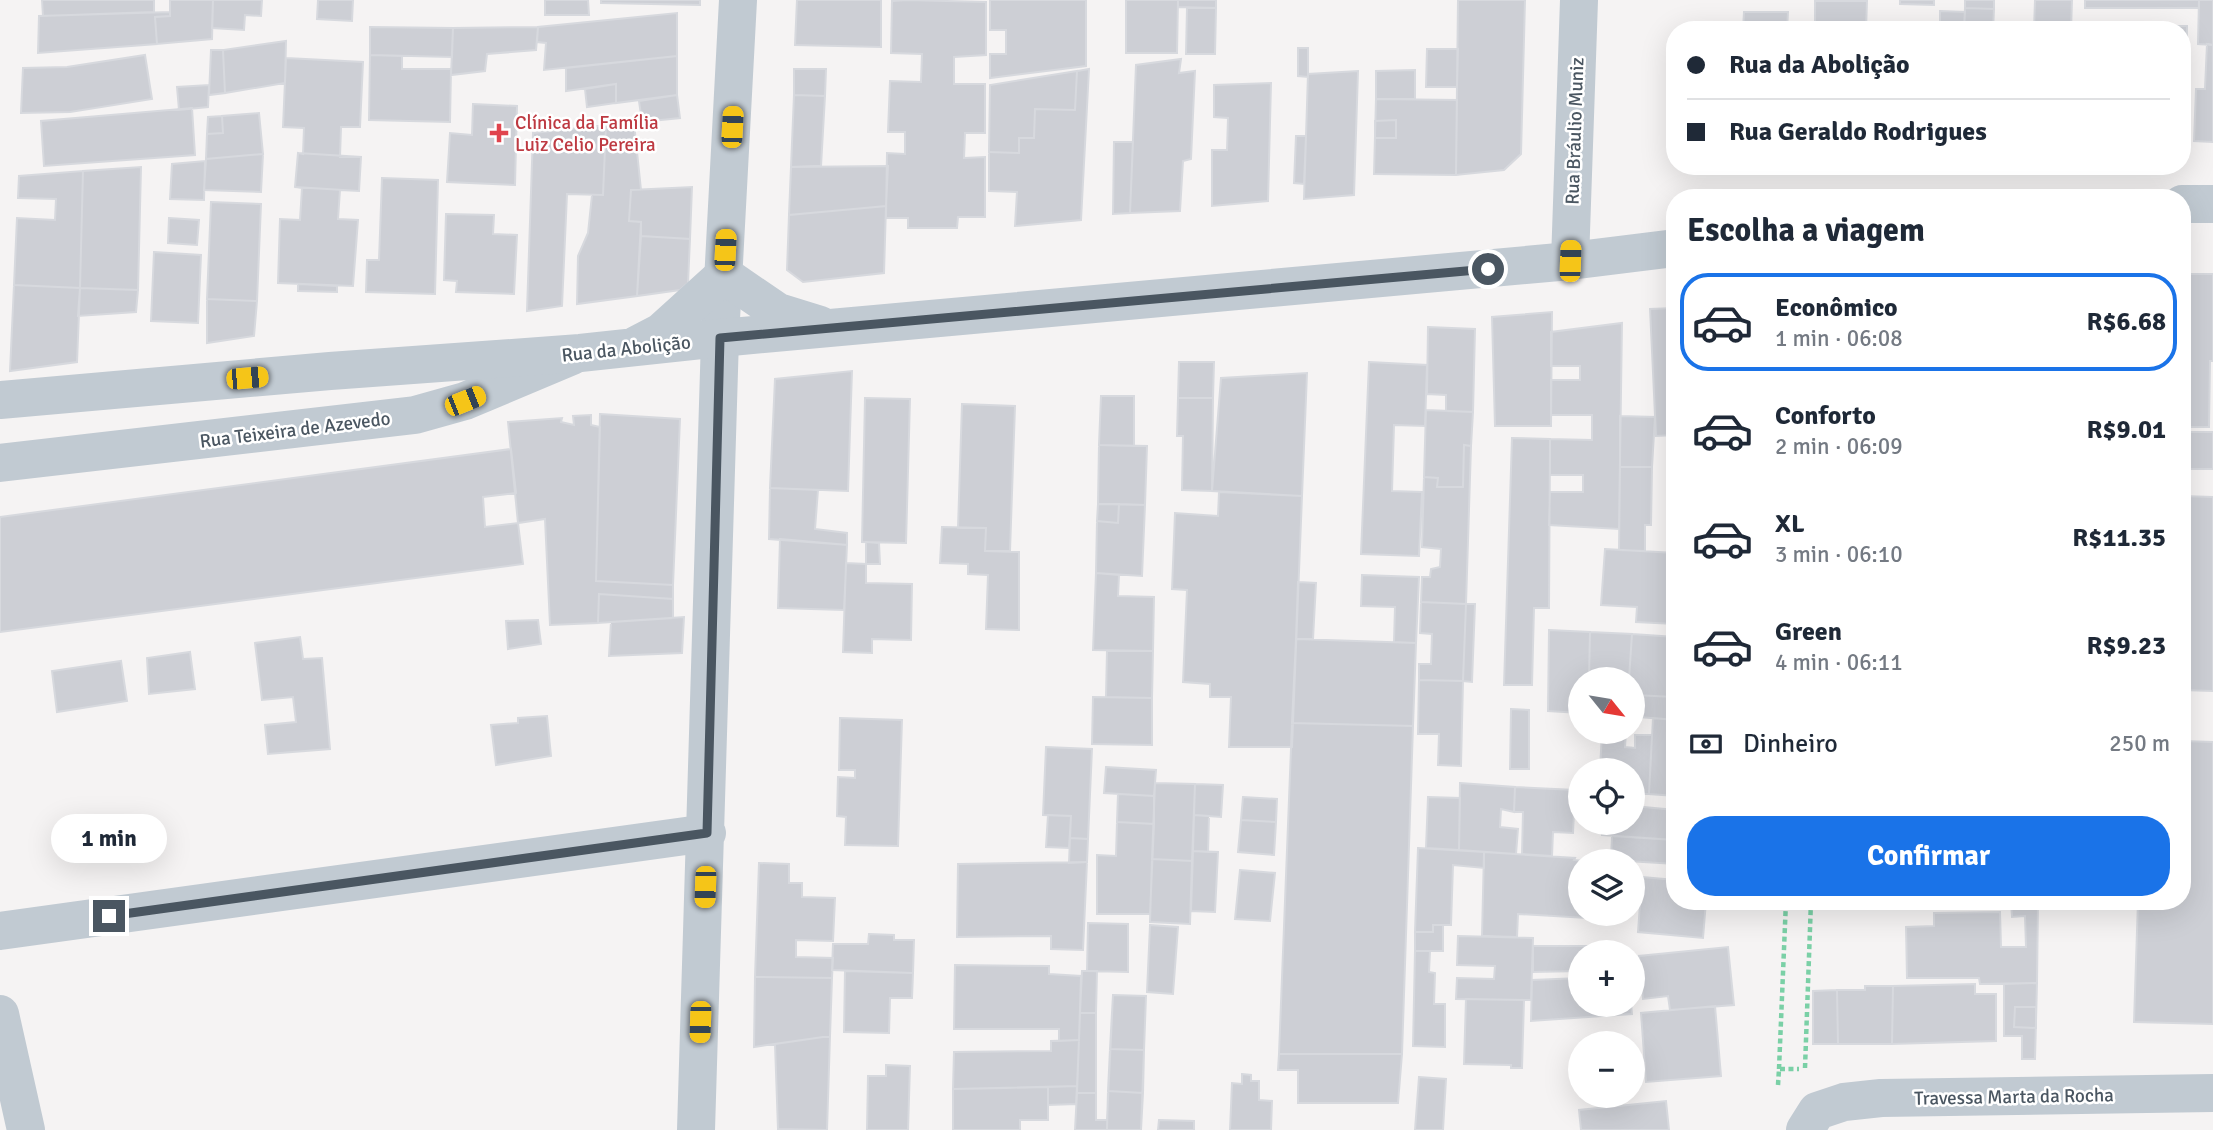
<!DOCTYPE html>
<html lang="pt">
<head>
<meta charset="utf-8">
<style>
	:root { --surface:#fff; --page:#f6f6f7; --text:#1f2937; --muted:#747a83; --line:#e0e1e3; --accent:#1a73e8 }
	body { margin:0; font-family:Signika,sans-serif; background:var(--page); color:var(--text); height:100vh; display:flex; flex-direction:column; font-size:26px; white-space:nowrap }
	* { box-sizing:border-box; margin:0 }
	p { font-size:23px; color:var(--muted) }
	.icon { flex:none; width:38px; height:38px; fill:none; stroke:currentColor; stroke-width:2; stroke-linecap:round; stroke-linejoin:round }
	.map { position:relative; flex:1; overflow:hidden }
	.details { position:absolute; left:1666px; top:189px; width:525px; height:721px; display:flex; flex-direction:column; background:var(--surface); border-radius:28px; box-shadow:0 7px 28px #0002 }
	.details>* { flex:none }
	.hud { position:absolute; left:1666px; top:21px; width:525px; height:154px; border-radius:28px; box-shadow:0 7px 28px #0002; display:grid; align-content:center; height:154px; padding:0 21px; background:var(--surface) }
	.needle { width:46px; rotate:120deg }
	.tools { position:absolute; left:1568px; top:667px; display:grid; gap:14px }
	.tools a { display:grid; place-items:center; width:77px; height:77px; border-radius:50%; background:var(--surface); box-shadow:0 7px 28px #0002; font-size:35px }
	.end { position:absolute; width:32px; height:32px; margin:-16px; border:9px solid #4a5661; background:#fff; box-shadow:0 0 0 4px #fff }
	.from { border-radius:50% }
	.bubble { position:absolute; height:49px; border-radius:24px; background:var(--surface); box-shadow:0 7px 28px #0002; font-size:23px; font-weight:800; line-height:49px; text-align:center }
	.car { position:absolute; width:21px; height:42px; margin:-21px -10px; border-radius:9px; box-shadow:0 0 5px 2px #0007; background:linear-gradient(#f5c518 24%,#345 0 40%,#f5c518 0 76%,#345 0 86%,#f5c518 0) }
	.hud b { display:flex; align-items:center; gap:24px; height:66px; font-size:26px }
	.hud b+b { border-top:2px solid var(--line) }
	.hud i { width:18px; height:18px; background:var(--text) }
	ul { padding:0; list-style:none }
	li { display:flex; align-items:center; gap:21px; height:98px; margin:0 14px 10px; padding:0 7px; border:4px solid transparent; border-radius:28px }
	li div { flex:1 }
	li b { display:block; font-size:26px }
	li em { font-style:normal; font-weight:800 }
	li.active { border-color:var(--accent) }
	li>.icon { width:63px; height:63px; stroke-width:1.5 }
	h2 { padding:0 21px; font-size:32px; line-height:84px }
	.pay { display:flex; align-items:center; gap:18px; height:77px; padding:0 21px; font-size:26px }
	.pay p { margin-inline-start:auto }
	.button { display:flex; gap:14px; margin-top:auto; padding:14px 21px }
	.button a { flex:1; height:80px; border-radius:28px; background:var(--accent); color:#fff; font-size:28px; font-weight:800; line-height:80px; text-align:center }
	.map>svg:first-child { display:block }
	.building { fill:#cdcfd5; stroke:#d7d9de; stroke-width:2 }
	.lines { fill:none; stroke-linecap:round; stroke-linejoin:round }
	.path { stroke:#7ad0a6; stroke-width:4.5; stroke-dasharray:5 3.5; stroke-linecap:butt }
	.minor { stroke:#c1cad2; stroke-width:38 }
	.tertiary { stroke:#c1cad2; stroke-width:38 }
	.route { stroke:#4a5661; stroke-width:9 }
	.health-dot { fill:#e0444e; stroke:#fff; stroke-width:2.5 }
	.labels { text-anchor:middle; stroke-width:5; stroke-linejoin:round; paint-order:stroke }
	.health-label { font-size:19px; fill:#be3a42; stroke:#fff; text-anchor:start }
	.street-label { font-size:19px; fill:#4a5661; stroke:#fff }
</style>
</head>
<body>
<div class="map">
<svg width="2213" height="1130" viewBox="0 0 2213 1130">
	<rect width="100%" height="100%" fill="#f5f3f3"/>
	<!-- building -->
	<path class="building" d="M42 0H154V12L43 16Z
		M170 0H213L212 39 157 44 155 17 170 16Z
		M213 0H262L261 16 245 15 244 30 212 28Z
		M318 0H353L352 21 317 19Z
		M545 0H588L589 15H545Z
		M601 0H700V5L601 3Z
		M797 0H881V47L795 45Z
		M907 0 986 2V55L954 57V84H985V133H965L964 158 985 157V217H958L957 228H908V218H886L887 153 905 154V132H888L890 81 921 82 922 54 891 53 892 1Z
		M990 0H1086V66L990 78V54H1006V30H990Z
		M1126 0H1178L1177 53H1126Z
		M1178 0H1216V8L1178 7Z
		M1458 0H1525L1521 154 1504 170 1456 175Z
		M1900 0H1934V5L1900 4Z
		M1965 0H1994V9L1965 8Z
		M2035 0H2072L2071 30H2034Z
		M2085 0H2199V8H2085Z
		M2199 0H2213V45L2198 44Z
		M1815 1H1867L1866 30H1815Z
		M1187 8H1216L1215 54H1186Z
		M1965 8 1994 9 1993 30H1964Z
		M1940 11 1965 12 1964 30H1940Z
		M170 12V16L155 17 157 44 38 53 39 16Z
		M1744 12H1788L1787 30H1743Z
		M677 13V56L544 70 546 43 537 42 538 27Z
		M2086 26H2187L2186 104H2182V30H2086Z
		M370 27 453 28 452 57 370 55Z
		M538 27 536 50 487 54 485 71 451 75 453 28Z
		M286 41 285 83 225 93 223 50Z
		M2207 44 2213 45V142L2194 141 2196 89H2205Z
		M1298 48H1308V77L1298 76Z
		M1427 49H1458L1457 87H1426Z
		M211 50H223L225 93 209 95Z
		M145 55 152 99 70 112 21 113 23 68 67 67Z
		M370 55 402 56V69H451L450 122 369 120Z
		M677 56V95L616 103V84L566 91V68Z
		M286 58 363 62 360 127H341L340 157H361L359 191 340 190 338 219 358 220 353 286 278 283 280 219 300 220 302 188 295 187 298 153 303 154 304 128 283 127Z
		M1181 59 1179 73 1195 71 1191 159 1183 161 1180 211 1130 213 1136 65Z
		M794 69H826L825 96 794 95Z
		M1089 69 1081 220 1015 226 1017 192 989 191V152L1019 153V138H1034L1035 109 1075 110 1077 71Z
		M1415 70V99H1376V71Z
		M1077 71 1075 110 1035 109 1034 138H1019V153L989 152 990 85Z
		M1358 71 1354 195 1304 199 1308 74Z
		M1271 83 1268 201 1212 206V150H1227L1228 118 1214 117V85Z
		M616 84V103L587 107 585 89Z
		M209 85 208 107 179 110 177 87Z
		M677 95 680 118 642 122 639 101Z
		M794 95 825 96 821 166 791 167Z
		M1376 99 1457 100 1456 175 1374 174Z
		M473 104 517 106 515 185 447 182 450 133 472 135Z
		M192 108 195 155 44 166 41 121Z
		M259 113 263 154 206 159 207 134 223 133 222 116Z
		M222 116 223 133 207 134 208 117Z
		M1396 120V138H1375V121Z
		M634 123 641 190H631L629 221 641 222 637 296 577 304 578 256 588 233 592 195H603L606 125Z
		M606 125 603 195 567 194 562 306 527 311 533 133Z
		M1296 136H1306L1304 184 1294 183Z
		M1114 142H1133L1130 213 1113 214Z
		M298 153 361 157 359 191 295 187Z
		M263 154 261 192 204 190 206 159Z
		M205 161 204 200 170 199 172 164Z
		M888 166 886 206 789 215 791 167Z
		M141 167 138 290 80 288 83 171Z
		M83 171 80 288 14 285 17 218 55 220 56 199 18 198 19 176Z
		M382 178 438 180 435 294 366 292 367 260H379Z
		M692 187 690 239 641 236V222L629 221 631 190Z
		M211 202 261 204 257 301 207 299Z
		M886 206 884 273 803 282 787 270 789 215Z
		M446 214 494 215 493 234 517 235 514 294 456 292 457 281 444 280Z
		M169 218 199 220 197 245 168 243Z
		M641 236 690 239 688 283 680 290 637 296Z
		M154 252 201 255 198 323 151 321Z
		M2182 274H2213V361H2210L2209 427H2182Z
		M298 284 337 286V292L298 291Z
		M14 285 80 288 77 362 10 371Z
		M80 288 138 290 136 312 78 316Z
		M207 299 257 301 254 336 207 343Z
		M1675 308V435L1656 436 1650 309Z
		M1552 312 1551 426H1495L1492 317Z
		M1622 323 1619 529 1549 525 1550 492H1583V475H1550V439L1592 440V415H1551V380H1580V366H1551V332Z
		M1428 327 1475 329 1473 412 1446 411V395L1427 394Z
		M1179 362H1214L1213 398H1178Z
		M1369 362 1427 365 1425 426 1394 425 1392 491 1422 492 1419 556 1361 554Z
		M852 371 848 491 770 488 775 379Z
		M1307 373 1302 496 1212 491 1221 378Z
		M1101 396H1134V446L1099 445Z
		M865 398 910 399 906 543 862 542Z
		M1178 398H1213L1212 491 1182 490 1183 436H1177Z
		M962 404 1015 406 1010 551H985L986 528H958Z
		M1426 410 1473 412 1471 446 1464 445 1463 487H1437L1438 478 1424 477Z
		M600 414 680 419 673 585 596 581Z
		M591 415V425L600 427 596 581 673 585V599L599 594 598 623 550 625 545 519 518 523 508 422 562 418 561 422 574 425 573 416Z
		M1620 416 1655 417 1652 467H1620Z
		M2182 432H2213V469H2182Z
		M1512 438 1550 439 1549 608H1534L1532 685H1504Z
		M1099 445 1147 446 1145 505 1098 504Z
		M1464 445 1471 446 1466 604 1421 602 1422 577H1430L1431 569 1440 567 1441 549 1422 547 1424 477 1438 478 1437 487H1463Z
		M511 449 516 493 483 497 485 527 518 523 523 564 0 632V517Z
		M1620 467H1652L1651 525H1645V551L1619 550Z
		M770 488 818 490 815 529 847 533V545L769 539Z
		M1219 492 1302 496 1292 747H1229L1231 697H1210V684L1183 682 1187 590 1172 589 1175 513 1218 516Z
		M2182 496 2213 497V691L2182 690Z
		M1098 504H1119L1118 523 1097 521Z
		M1119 504 1145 505 1142 576 1096 573 1097 521 1118 523Z
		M942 527 986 528 985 551 1019 552V630L986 629 988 575 968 574V564L940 563Z
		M780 539 847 545 844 610 778 608Z
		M866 542 879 543 880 564H866Z
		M1605 549 1675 553V624L1636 622 1637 607 1601 605Z
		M846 563 866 564V583L912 584 911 640 872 639V653L843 652Z
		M1096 573 1119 575 1118 596 1154 597 1153 651 1093 650Z
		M1362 575 1419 577 1416 643 1394 642 1395 607 1361 606Z
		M1298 582 1316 583 1313 639H1296Z
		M599 594 673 599V618L598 623Z
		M1421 602 1466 604 1463 681 1419 680V664H1431L1432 634 1420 633Z
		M1466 604H1475L1472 682 1463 681Z
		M684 617 682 653 609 656 611 622Z
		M538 620 541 644 508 649 506 621Z
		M1549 630 1590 632 1589 679H1580V713L1548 711Z
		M1590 632 1632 634 1629 679H1589Z
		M1632 634 1675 637V697L1633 695V679H1629Z
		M300 637 303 659 322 658 330 749 268 754 265 725 296 722 293 697 262 700 255 643Z
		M1296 639 1416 643 1413 726 1292 723Z
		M1107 651H1153L1152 698 1106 697Z
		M190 652 195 689 149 694 147 658Z
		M121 661 127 701 57 712 52 671Z
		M1419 680 1463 681 1461 766 1438 765 1439 734H1418Z
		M1633 695 1675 697V720L1639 717 1640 700H1633Z
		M1093 697 1152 698V745L1092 744Z
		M1511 709 1529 710V769H1510Z
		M547 716 551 756 496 765 491 725 518 723V718Z
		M840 718 902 720 898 846 845 845 846 817 837 816 838 777 855 778V770H839Z
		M1653 718 1675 720V796L1649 794Z
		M1292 723 1413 726 1402 1054H1279Z
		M1602 732H1626L1625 747 1635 748V735H1652L1649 794H1633V770H1600Z
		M2182 741 2213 742V1024L2134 1022 2138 901H2182Z
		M1046 747 1092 749 1088 839 1070 838 1071 816 1043 815Z
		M1106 767 1156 770 1154 796 1104 793Z
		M1155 783 1195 784 1192 861 1152 859Z
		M1460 783 1515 787 1514 812 1501 809 1500 827 1518 829 1516 854 1459 850Z
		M1195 784 1223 785 1221 817 1194 815Z
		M1515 787 1575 790 1573 833 1553 832 1552 856 1522 854 1523 812H1514Z
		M1118 794 1154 796V824L1117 822Z
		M1243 797 1277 799 1276 822 1241 820Z
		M1428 797 1460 798 1459 850 1426 848Z
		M1633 806 1675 810V840L1602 835 1603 822H1633Z
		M1048 815 1071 816 1069 848 1046 847Z
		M1194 815 1209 816 1208 852 1193 851Z
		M1241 820 1276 822 1274 855 1238 852Z
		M1117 822 1154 824 1150 914H1097V855L1116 856Z
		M1612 836 1675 840V864L1611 860Z
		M1070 838 1088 839 1087 862 1069 863Z
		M1418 848 1484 852V868L1453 865 1451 925H1433V932H1415Z
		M1193 851 1218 852 1215 912 1191 911Z
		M1484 852 1575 858 1574 860 1582 861 1580 914H1605L1604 919 1518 914 1517 937 1482 936Z
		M1152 859 1192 861 1190 924 1150 922Z
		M1087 862 1083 950 1051 949V936L957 937 958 864Z
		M759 863 789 864V883H802V897L835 898 833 941 796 940V957L833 958 832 978 755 977Z
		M1240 870 1275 873 1270 921 1235 919Z
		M1642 877 1675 880V901H1706L1703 938 1638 932Z
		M2011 901H2038L2037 983 1980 984 1979 978H1907L1906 927 1934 926V913L2000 912 2001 947H2026L2025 916 2012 917Z
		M1088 923 1128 924V972L1087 971Z
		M1150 925 1178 927 1173 994 1147 992Z
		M1433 925H1443V951H1415V932H1433Z
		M869 934 894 935V940H914L913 973 832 970 833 944H868Z
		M1458 936 1533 938 1531 1000 1456 999 1457 978 1494 979 1495 966 1457 965Z
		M1533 946H1597V952H1580V971L1533 972Z
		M1728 947 1734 1005 1670 1010 1668 996 1643 999 1639 956Z
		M1415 951H1430L1429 972 1435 973 1434 1004H1445V1047L1413 1046Z
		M955 965 1049 966V974L1081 976 1079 1040 1059 1041V1029H954Z
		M845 971 913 973 912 998H890L889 1033 844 1032Z
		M1082 971H1097L1096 1013H1080Z
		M755 977 832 978 830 1036 754 1047Z
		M1580 978V1004H1631L1632 1014 1531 1021 1532 980Z
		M2037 983 2035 1059H2022V1036H2004V984Z
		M1975 984V994H1996V1041L1892 1044 1893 986Z
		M1865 986H1893L1892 1044H1838L1837 990H1865Z
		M1837 990 1838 1044H1813V991Z
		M1113 995 1146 996 1144 1050 1110 1049Z
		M1113 995 1146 996 1141 1130H1075L1077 1093H1096V1120H1107Z
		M1466 999 1524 1000 1522 1068H1511V1065L1464 1064Z
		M1715 1006 1721 1076 1646 1082 1641 1013Z
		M2015 1007H2036V1028L2014 1027Z
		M1080 1013H1096V1093H1077Z
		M830 1036 827 1130 778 1129 775 1044Z
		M1079 1040 1077 1086 953 1089 954 1052 1051 1051V1041Z
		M1110 1049 1144 1050 1143 1093 1108 1091Z
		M1279 1054H1402L1398 1103H1298V1070H1278Z
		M886 1065 910 1066 908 1130H867L868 1076H886Z
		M1242 1074 1251 1075V1081H1259V1100L1272 1101 1271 1130H1230L1232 1083 1242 1084Z
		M1419 1077 1446 1079 1443 1130H1415Z
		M1077 1086 1076 1104 1048 1105V1087Z
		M1048 1087V1120H1020V1130H953V1089Z
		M1108 1091 1143 1093 1141 1130H1107Z
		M1666 1101 1669 1130H1581L1579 1110Z
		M1159 1120 1194 1121V1130H1158Z"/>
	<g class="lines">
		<!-- path -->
		<path class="path" d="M1805 1068 1811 901
			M1779 1069 1786 901
			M1778 1085 1779 1069H1799"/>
		<!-- minor -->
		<path class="minor" d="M1570 261 1579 0
			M0 463 415 415 465 401 572 356
			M0 931 707 833
			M0 1014 26 1130
			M696 1130 720 338 738 0
			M1805 1130 1817 1111 1844 1102 1881 1098 2213 1093"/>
		<!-- tertiary -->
		<path class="tertiary" d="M2182 204H2213
			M636 345 661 332 724 275 778 312 820 325
			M0 400 330 371 580 353 720 338 1570 261 1675 248"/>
	</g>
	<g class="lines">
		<!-- route -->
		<path class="route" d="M109 916 707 833 720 338 1488 269"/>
	</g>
	<!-- markers -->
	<path class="health-dot" d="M495.5 122.5h7v7h7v7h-7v7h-7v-7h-7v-7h7z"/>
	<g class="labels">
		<!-- health labels -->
		<g class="health-label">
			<text x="515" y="129">Clínica da Família<tspan x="515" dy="22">Luiz Celio Pereira</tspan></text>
		</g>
		<!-- street labels -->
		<g class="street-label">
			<text transform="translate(1574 131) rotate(-88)" y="7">Rua Bráulio Muniz</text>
			<text transform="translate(626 348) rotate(-6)" y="7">Rua da Abolição</text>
			<text transform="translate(295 429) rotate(-7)" y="7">Rua Teixeira de Azevedo</text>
			<text transform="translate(2014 1096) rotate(-1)" y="7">Travessa Marta da Rocha</text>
		</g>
	</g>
</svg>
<div class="tools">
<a><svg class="needle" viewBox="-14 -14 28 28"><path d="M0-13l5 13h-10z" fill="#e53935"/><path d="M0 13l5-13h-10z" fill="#747a83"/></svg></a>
<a><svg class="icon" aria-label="locate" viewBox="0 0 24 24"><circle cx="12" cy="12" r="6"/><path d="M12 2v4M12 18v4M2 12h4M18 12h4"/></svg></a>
<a><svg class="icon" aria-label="layers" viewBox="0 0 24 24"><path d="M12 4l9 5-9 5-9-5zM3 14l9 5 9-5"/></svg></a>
<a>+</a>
<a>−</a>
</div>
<i class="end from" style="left:1488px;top:269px"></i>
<i class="end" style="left:109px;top:916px"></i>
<div class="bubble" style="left:51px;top:814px;width:116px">1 min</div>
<i class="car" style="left:732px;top:127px;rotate:3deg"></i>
<i class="car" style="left:725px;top:250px;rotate:3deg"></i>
<i class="car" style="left:1570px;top:261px;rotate:2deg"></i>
<i class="car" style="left:247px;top:378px;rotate:85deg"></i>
<i class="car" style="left:465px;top:401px;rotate:68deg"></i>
<i class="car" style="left:705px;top:887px;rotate:182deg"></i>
<i class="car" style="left:700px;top:1022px;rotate:182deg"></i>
<div class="hud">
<b><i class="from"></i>Rua da Abolição</b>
<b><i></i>Rua Geraldo Rodrigues</b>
</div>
<section class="details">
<h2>Escolha a viagem</h2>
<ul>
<li class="active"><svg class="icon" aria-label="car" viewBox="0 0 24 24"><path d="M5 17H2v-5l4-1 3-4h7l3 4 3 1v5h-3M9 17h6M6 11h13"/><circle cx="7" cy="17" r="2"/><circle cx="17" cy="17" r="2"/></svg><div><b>Econômico</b><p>1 min · 06:08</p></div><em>R$6.68</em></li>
<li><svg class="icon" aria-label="car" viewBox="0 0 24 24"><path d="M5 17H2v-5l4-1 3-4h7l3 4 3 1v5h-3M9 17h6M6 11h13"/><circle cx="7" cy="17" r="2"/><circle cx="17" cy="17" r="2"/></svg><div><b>Conforto</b><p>2 min · 06:09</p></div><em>R$9.01</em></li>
<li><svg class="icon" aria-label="car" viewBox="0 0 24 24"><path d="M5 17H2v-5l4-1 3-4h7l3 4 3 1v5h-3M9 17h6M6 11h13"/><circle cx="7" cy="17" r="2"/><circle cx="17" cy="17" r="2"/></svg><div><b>XL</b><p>3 min · 06:10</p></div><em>R$11.35</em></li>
<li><svg class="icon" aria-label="car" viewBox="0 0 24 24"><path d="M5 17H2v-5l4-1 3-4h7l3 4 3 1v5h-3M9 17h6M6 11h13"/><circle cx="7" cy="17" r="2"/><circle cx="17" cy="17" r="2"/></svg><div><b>Green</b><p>4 min · 06:11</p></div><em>R$9.23</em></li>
</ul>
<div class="pay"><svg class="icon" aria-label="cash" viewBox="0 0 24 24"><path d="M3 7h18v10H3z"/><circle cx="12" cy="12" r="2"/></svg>Dinheiro<p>250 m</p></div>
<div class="button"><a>Confirmar</a></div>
</section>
</div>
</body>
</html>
